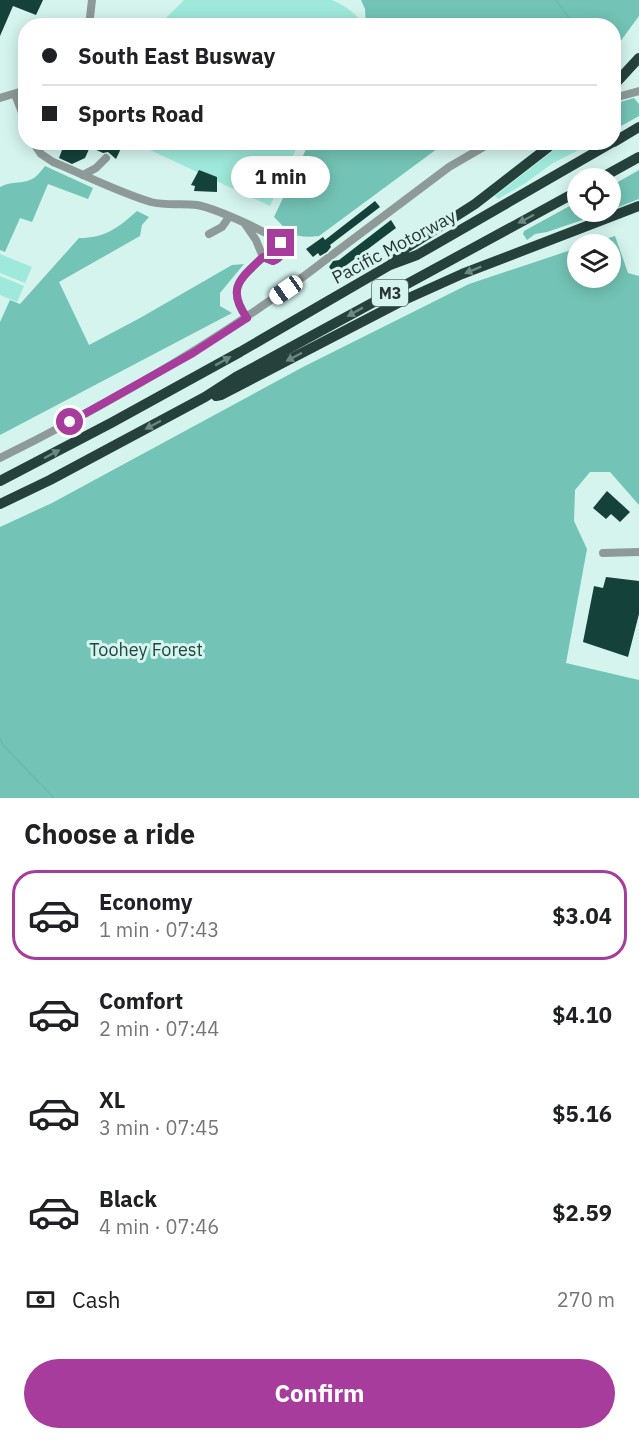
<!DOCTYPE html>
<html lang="en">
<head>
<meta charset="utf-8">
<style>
	:root { --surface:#fff; --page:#f6f6f6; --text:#202124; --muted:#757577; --line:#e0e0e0; --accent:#a73c9c }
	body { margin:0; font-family:"IBM Plex Sans",sans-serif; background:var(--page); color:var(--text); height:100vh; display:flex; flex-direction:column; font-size:22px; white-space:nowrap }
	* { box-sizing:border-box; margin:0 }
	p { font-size:20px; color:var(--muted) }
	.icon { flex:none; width:33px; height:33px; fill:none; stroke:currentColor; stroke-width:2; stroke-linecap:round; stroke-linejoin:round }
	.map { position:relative; height:798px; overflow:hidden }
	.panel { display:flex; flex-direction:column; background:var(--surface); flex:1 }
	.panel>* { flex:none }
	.guide { position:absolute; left:18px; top:18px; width:603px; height:132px; border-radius:24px; box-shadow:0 3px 15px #0003; display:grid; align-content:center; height:132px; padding:0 24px; background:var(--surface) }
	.fabs { position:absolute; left:567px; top:168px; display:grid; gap:12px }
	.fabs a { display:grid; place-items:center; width:54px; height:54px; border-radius:50%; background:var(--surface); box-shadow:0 3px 15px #0003; font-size:30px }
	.end { position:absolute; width:27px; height:27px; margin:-14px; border:8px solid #a73c9c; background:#fff; box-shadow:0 0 0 3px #fff }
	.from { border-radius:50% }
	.bubble { position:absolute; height:42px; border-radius:21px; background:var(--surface); box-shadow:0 3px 15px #0003; font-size:20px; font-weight:700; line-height:42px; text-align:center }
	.car { position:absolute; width:18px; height:36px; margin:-18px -9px; border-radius:8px; box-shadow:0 0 4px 2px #0007; background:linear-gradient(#fff 24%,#345 0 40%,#fff 0 76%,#345 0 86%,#fff 0) }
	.guide b { display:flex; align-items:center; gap:21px; height:57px; font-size:22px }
	.guide b+b { border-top:2px solid var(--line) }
	.guide i { width:15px; height:15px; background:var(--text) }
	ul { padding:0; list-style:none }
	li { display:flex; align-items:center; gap:18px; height:90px; margin:0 12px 9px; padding:0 12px; border:3px solid transparent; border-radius:24px }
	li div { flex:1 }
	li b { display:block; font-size:22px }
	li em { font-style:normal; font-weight:700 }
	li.current { border-color:var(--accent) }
	li>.icon { width:54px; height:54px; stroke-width:1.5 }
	h2 { padding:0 24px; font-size:27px; line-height:72px }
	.pay { display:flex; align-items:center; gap:15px; height:66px; padding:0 24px; font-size:22px }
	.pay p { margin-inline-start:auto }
	.primary-button { display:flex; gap:12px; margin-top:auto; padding:12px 24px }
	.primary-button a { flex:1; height:69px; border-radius:36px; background:var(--accent); color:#fff; font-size:24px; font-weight:700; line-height:69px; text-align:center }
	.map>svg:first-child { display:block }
	.green { fill:#9ee9db }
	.forest { fill:#73c4b6 }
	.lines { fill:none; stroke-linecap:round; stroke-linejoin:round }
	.stream { stroke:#6cbdb0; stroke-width:2 }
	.building { fill:#15413b }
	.minor { stroke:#8d9a98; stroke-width:8 }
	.highway { stroke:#26403c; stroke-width:10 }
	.oneway { fill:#6c8883 }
	.route { stroke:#a73c9c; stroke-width:8 }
	.labels { text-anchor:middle; stroke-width:6; stroke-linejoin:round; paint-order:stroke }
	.shield { fill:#d5f4ee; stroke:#5d6e6b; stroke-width:1.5 }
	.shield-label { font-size:16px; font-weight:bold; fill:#293533 }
	.street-label { font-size:18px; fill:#293533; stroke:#d5f4ee }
	.park-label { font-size:18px; fill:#214741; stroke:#d5f4ee }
</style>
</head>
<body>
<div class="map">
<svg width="639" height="798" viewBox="0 0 639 798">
	<rect width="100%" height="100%" fill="#d5f4ee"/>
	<!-- green -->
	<path class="green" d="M184 0H332C343 5 358 13 362 25H159Z
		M153 143H299L270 206 150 150Z
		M563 143H572L577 151 553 163 524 184 498 199 495 196Z
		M0 254 32 267 25 283 0 273Z
		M0 276 24 286 17 302 0 295Z"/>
	<!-- forest -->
	<path class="forest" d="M361 0H639V16L614 50V26L366 25 365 9Z
		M634 98 639 104V116L614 130V104Z
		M309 143V142L445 143 319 236C296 239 290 234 274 217Z
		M45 166 93 188 88 199 48 184 32 222 20 218 5 252 0 250V187C10 181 20 184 30 180 36 178 41 171 45 166Z
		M639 170V199L611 210V186Z
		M577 202 578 212H606L547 232 535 234 527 240 523 234 524 231Z
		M137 211 149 217 142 225 140 236 59 282 89 345 140 318 232 265 244 264 220 293V306L232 313 0 435V322L10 300 20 304 79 238C105 238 118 228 137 211Z
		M615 236 628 273 639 276V505L610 472H590L575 490 574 521 587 549 566 663 639 680V798H0V527L52 503 303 367 469 284 577 248 578 278H610V244H589Z"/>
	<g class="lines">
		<!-- stream -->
		<path class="stream" d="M556 0 575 26
			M0 738 3 745 54 798"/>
	</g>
	<!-- building -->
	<path class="building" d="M0 0H43L36 15 13 6 0 36Z
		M65 142H124L116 159 108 152 103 153 90 147 85 158 72 164 59 158Z
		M199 170 217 177V192L194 191 195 186 191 185Z
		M375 201 380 207 330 245 331 247 327 252 320 256 318 253 313 257 306 249 323 237 325 240Z
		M391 220 396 228 344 267 345 269 336 276 329 267 333 261 339 260Z
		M607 491 630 512 620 522 611 514 606 519 593 508Z
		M606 577 639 581V614L628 657 583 642 594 586 603 588Z"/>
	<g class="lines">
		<!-- minor -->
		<path class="minor" d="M89 26 92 0
			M15 94 26 123
			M0 98 26 90
			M614 98 639 91
			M33 142 41 154 53 162C85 175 118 192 151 202 166 206 182 203 197 205 214 208 269 232 281 243 284 251 281 258 273 261L263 257 256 240 245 224
			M83 175 96 168 106 158
			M209 234 222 227 229 217
			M332 255 449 167 492 142
			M247 318C226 288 240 279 263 257
			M0 458C115 401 226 337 328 258
			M603 553 639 552"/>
		<!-- highway -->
		<path class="highway" d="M614 85 639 58
			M614 142 639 127
			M601 178 639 157
			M392 263 406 248 475 204 555 142
			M216 396 221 395 402 301 462 274 639 206
			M0 481 111 423 240 352 390 265 417 255 613 142
			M0 504 50 480 205 397 236 377 578 191"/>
	</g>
	<!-- one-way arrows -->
	<defs><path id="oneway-solid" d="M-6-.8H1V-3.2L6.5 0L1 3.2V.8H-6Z" transform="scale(1.5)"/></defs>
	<g class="oneway">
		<use href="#oneway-solid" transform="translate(526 219) rotate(152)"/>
		<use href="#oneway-solid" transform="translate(473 270) rotate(158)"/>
		<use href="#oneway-solid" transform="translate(355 312) rotate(151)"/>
		<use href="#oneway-solid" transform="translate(294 357) rotate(152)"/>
		<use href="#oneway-solid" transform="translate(223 361) rotate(-29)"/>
		<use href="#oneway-solid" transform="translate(153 425) rotate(152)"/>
		<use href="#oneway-solid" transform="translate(52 454) rotate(-28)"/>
	</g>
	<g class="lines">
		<!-- route -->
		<path class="route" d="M70 422 193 353 247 318C226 288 240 279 263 257L273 261C282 258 284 251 281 243"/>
	</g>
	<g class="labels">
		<!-- shield labels -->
		<rect class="shield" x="372" y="280" width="36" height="26" rx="4.5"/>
		<g class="shield-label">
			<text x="390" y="299">M3</text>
		</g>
		<!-- street labels -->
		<g class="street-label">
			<text transform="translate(394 247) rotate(-28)" y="6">Pacific Motorway</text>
		</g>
		<!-- park labels -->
		<g class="park-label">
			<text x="146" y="656">Toohey Forest</text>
		</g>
	</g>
</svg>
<div class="fabs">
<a><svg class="icon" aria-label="locate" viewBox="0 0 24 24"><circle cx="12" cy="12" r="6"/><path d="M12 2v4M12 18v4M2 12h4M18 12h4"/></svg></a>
<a><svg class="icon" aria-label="layers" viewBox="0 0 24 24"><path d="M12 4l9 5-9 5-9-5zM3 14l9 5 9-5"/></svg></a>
</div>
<i class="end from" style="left:70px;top:422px"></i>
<i class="end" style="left:281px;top:243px"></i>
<div class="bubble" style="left:231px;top:156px;width:99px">1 min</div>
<i class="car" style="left:286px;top:290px;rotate:235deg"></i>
<div class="guide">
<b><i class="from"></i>South East Busway</b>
<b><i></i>Sports Road</b>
</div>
</div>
<section class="panel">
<h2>Choose a ride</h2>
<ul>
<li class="current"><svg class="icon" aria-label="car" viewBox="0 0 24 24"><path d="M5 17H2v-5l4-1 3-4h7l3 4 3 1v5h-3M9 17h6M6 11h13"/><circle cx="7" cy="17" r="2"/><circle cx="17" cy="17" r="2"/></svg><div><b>Economy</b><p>1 min · 07:43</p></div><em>$3.04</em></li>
<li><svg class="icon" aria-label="car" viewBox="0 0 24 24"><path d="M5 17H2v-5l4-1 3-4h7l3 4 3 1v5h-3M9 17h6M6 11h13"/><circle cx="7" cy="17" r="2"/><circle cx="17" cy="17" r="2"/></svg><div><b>Comfort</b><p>2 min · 07:44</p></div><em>$4.10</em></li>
<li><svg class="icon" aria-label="car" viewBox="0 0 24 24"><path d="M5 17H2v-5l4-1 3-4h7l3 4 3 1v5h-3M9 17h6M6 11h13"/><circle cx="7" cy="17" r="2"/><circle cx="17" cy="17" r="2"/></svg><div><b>XL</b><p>3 min · 07:45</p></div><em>$5.16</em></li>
<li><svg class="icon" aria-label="car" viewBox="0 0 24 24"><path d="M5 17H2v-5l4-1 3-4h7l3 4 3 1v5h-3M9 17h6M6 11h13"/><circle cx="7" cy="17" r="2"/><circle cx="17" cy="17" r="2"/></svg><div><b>Black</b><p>4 min · 07:46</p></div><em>$2.59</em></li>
</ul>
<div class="pay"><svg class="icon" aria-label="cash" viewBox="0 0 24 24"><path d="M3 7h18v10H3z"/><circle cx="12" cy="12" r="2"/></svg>Cash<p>270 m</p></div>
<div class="primary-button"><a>Confirm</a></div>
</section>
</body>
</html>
